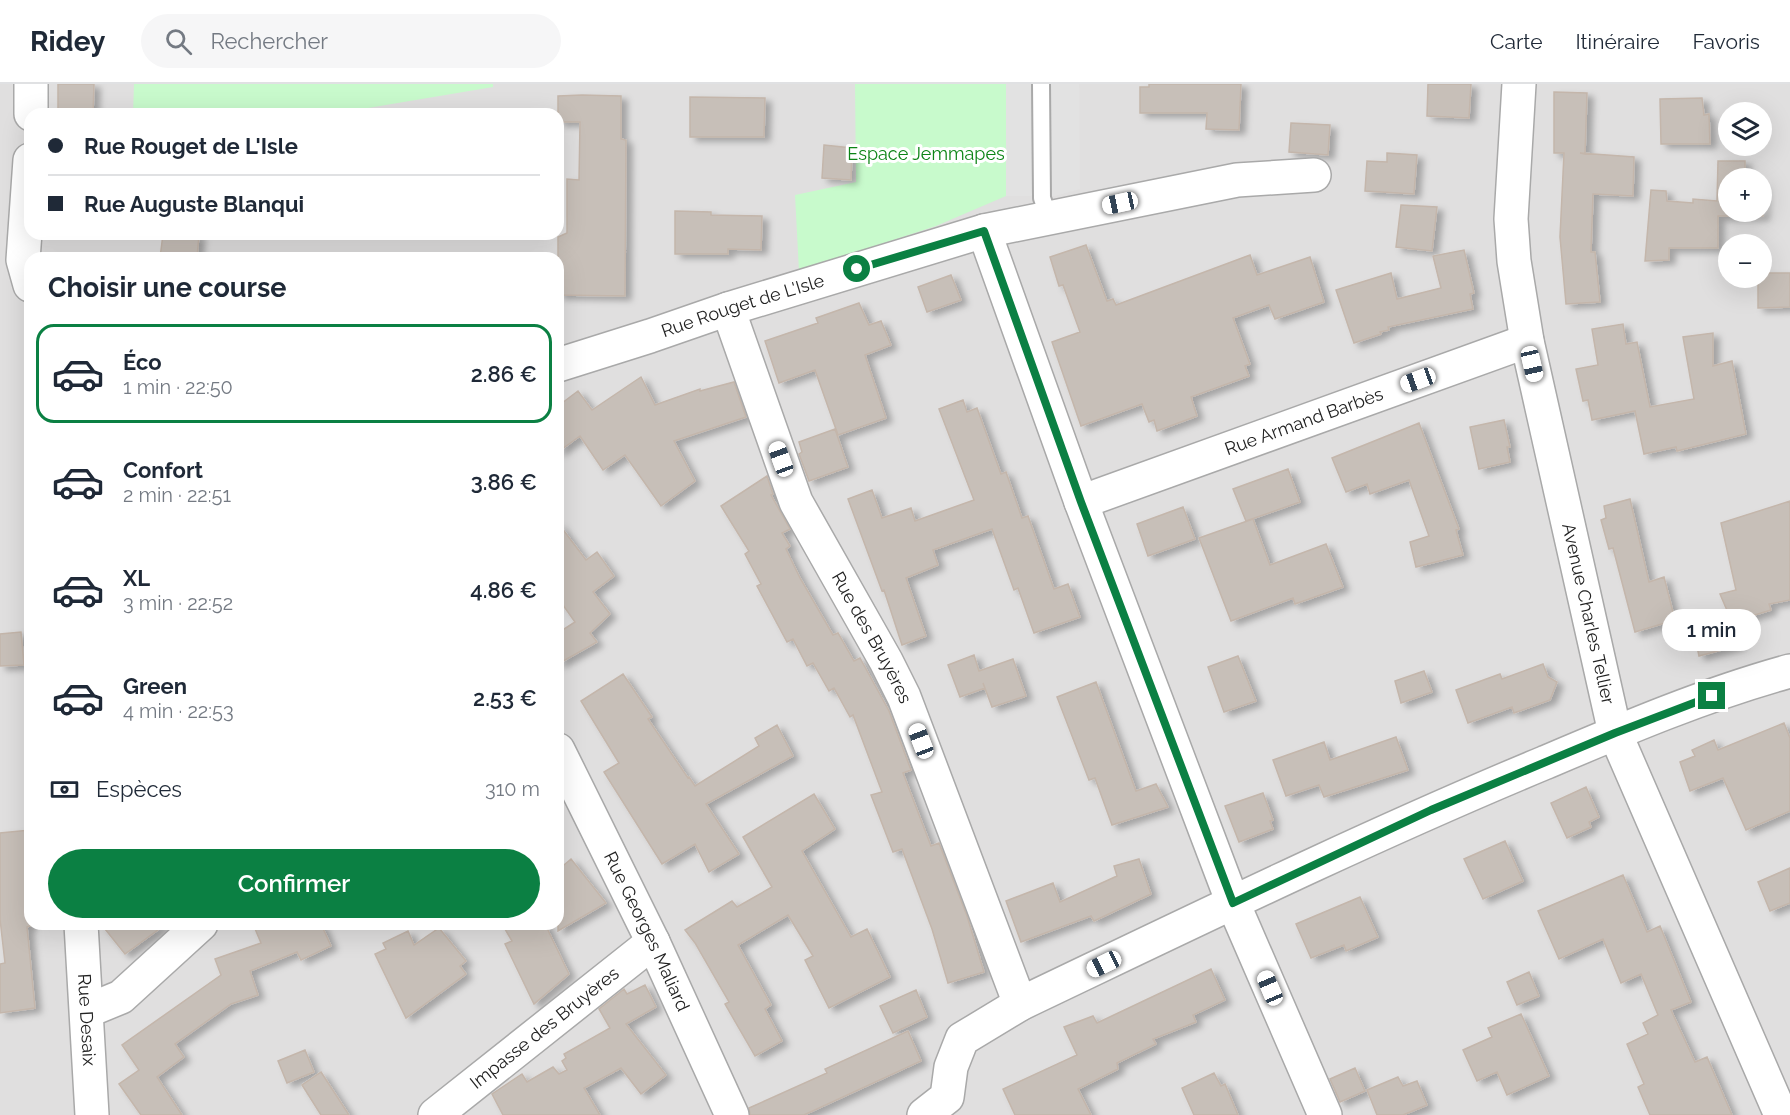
<!DOCTYPE html>
<html lang="fr">
<head>
<meta charset="utf-8">
<style>
	:root { --surface:#fff; --page:#f6f6f7; --text:#1f2937; --muted:#747a83; --line:#e0e1e3; --accent:#0b8043 }
	body { margin:0; font-family:Raleway,sans-serif; background:var(--page); color:var(--text); height:100vh; display:flex; flex-direction:column; font-size:22px; white-space:nowrap }
	* { box-sizing:border-box; margin:0 }
	p { font-size:20px; color:var(--muted) }
	.icon { flex:none; width:33px; height:33px; fill:none; stroke:currentColor; stroke-width:2; stroke-linecap:round; stroke-linejoin:round }
	.map { position:relative; flex:1; overflow:hidden }
	.details { position:absolute; left:24px; top:168px; width:540px; height:678px; display:flex; flex-direction:column; background:var(--surface); border-radius:18px; box-shadow:0 6px 24px #0002 }
	.details>* { flex:none }
	.hud { position:absolute; left:24px; top:24px; width:540px; height:132px; border-radius:18px; box-shadow:0 6px 24px #0002; display:grid; align-content:center; height:132px; padding:0 24px; background:var(--surface) }
	.tools { position:absolute; left:1718px; top:18px; display:grid; gap:12px }
	.tools a { display:grid; place-items:center; width:54px; height:54px; border-radius:50%; background:var(--surface); box-shadow:0 6px 24px #0002; font-size:30px }
	.end { position:absolute; width:27px; height:27px; margin:-14px; border:8px solid #0b8043; background:#fff; box-shadow:0 0 0 3px #fff }
	.from { border-radius:50% }
	.bubble { position:absolute; height:42px; border-radius:21px; background:var(--surface); box-shadow:0 6px 24px #0002; font-size:20px; font-weight:600; line-height:42px; text-align:center }
	.car { position:absolute; width:18px; height:36px; margin:-18px -9px; border-radius:8px; box-shadow:0 0 4px 2px #0007; background:linear-gradient(#fff 24%,#345 0 40%,#fff 0 76%,#345 0 86%,#fff 0) }
	.hud b { display:flex; align-items:center; gap:21px; height:57px; font-size:22px }
	.hud b+b { border-top:2px solid var(--line) }
	.hud i { width:15px; height:15px; background:var(--text) }
	ul { padding:0; list-style:none }
	li { display:flex; align-items:center; gap:18px; height:99px; margin:0 12px 9px; padding:0 12px; border:3px solid transparent; border-radius:18px }
	li div { flex:1 }
	li b { display:block; font-size:22px }
	li em { font-style:normal; font-weight:600 }
	li.selected { border-color:var(--accent) }
	li>.icon { width:54px; height:54px; stroke-width:1.5 }
	h2 { padding:0 24px; font-size:27px; line-height:72px }
	.pay { display:flex; align-items:center; gap:15px; height:66px; padding:0 24px; font-size:22px }
	.pay p { margin-inline-start:auto }
	.action { display:flex; gap:12px; margin-top:auto; padding:12px 24px }
	.action a { flex:1; height:69px; border-radius:36px; background:var(--accent); color:#fff; font-size:24px; font-weight:600; line-height:69px; text-align:center }
	header { display:flex; align-items:center; gap:36px; box-sizing:border-box; height:84px; padding:0 30px; background:var(--surface); border-bottom:2px solid var(--line) }
	header strong { font-size:28px }
	nav { display:flex; gap:33px; margin-inline-start:auto; font-size:21px }
	.search { width:420px; height:54px; background:var(--page); display:flex; align-items:center; gap:15px; box-sizing:border-box; padding:0 21px; border-radius:33px; color:var(--muted); font-size:22px }
	.map>svg:first-child { display:block }
	.residential { fill:#e0dfdf; fill-rule:evenodd }
	.park { fill:#c8facc }
	.parking { fill:#e2e2e2 }
	.building { fill:#c7bfb8; stroke:#c4b6ab; stroke-width:1.5; filter:url(#shadow) }
	.lines { fill:none; stroke-linecap:round; stroke-linejoin:round }
	.service-casing { stroke:#a9a9a9; stroke-width:20 }
	.minor-casing { stroke:#a9a9a9; stroke-width:36 }
	.service { stroke:#fff; stroke-width:16 }
	.minor { stroke:#fff; stroke-width:33 }
	.route { stroke:#0b8043; stroke-width:8 }
	.labels { text-anchor:middle; stroke-width:6; stroke-linejoin:round; paint-order:stroke }
	.park-label { font-size:18px; fill:#0c8416; stroke:#fff }
	.street-label { font-size:18px; fill:#222; stroke:#fff }
</style>
</head>
<body>
<header>
<strong>Ridey</strong>
<div class="search"><svg class="icon" aria-label="search" viewBox="0 0 24 24"><circle cx="10" cy="10" r="6"/><path d="M15 15l6 6"/></svg>Rechercher</div>
<nav><a>Carte</a><a>Itinéraire</a><a>Favoris</a></nav>
</header>
<div class="map">
<svg width="1790" height="1031" viewBox="0 0 1790 1031">
	<defs>
		<filter id="shadow"><feDropShadow dx="6" dy="4" stdDeviation="3" flood-color="#0004"/></filter>
	</defs>
	<rect width="100%" height="100%" fill="#f2efe9"/>
	<!-- residential -->
	<path class="residential" d="M0 0H1790V1031H0ZM1728 28H1761V62H1728ZM30 30H558V150H30ZM1728 94H1761V128H1728ZM1728 160H1761V194H1728ZM30 174H558V840H30Z"/>
	<!-- park -->
	<path class="park" d="M134 0H493V3L368 24 318 30H133Z
		M855 0H1006V112L936 142 799 187 795 111 856 98Z"/>
	<!-- parking -->
	<path class="parking" d="M1006 0H1079L1080 105 1055 112H1006Z"/>
	<!-- building -->
	<path class="building" d="M58 0H94L93 30H69V25H58Z
		M1149 0H1241L1239 46 1206 45 1207 29H1140V3H1149Z
		M1428 0H1471L1469 34 1427 32Z
		M1554 8 1587 9 1585 70 1580 69 1634 73 1633 112 1593 110 1591 168H1595L1600 218 1566 220 1560 153 1564 69H1554Z
		M582 11 621 12V55L626 56 625 212 558 211V153L567 149V95L579 96 580 38H558V12Z
		M690 13 765 14 764 53H690Z
		M1702 14 1704 31 1709 30 1710 60H1661L1660 15Z
		M1291 39 1330 41 1328 71 1289 68Z
		M824 61 852 64 851 96 822 94Z
		M1387 69 1417 71 1414 110 1365 107 1367 77 1387 78Z
		M1718 77H1745V94H1728V128H1761V101H1763V132H1718V164H1669V176L1645 177 1651 106 1666 107 1667 117 1693 119V115L1717 117Z
		M1401 121 1437 123 1432 167 1396 163Z
		M675 127 711 128V131L762 132 761 166 728 165V170H675Z
		M163 150H199L197 174H160Z
		M1086 161 1107 217 1113 215 1116 221 1250 171 1257 191 1310 173 1324 218 1275 235 1269 221 1233 234 1250 280 1245 282 1249 292 1191 313 1197 332 1157 347 1154 336 1149 338 1142 320 1081 342 1052 258 1080 248 1063 201 1059 202 1050 173Z
		M1464 166 1474 209 1470 210 1473 225 1388 243 1389 246 1380 248 1381 250 1354 259 1336 206 1391 189 1397 215 1441 204 1433 172Z
		M1761 189H1790V223L1758 224V194H1761Z
		M951 191 961 216 927 228 918 203Z
		M859 219 869 241 881 237 891 261 865 271 886 334 838 351 815 286 779 299 765 257 818 239 816 234Z
		M1623 240 1626 260 1637 258 1650 323 1694 315 1683 253 1713 249V282L1732 277 1746 350 1677 367 1676 363 1644 370 1635 327 1592 336 1588 316 1583 317 1576 285 1598 281 1592 245Z
		M641 293 655 321 700 305V307L734 298 746 333 674 357 695 397 661 422 625 371 603 386 580 352 558 368V322L578 307 592 326Z
		M963 316 967 328 977 324 1001 390 1006 388 1022 434 1028 432 1054 505 1068 500 1080 533 1034 549 1018 504 1014 506 992 445 933 466 938 481 906 494 926 552 902 561 884 506 882 507 848 415 872 406 882 434 911 424 915 437 974 416 939 325Z
		M1504 336 1510 363H1507L1510 378 1479 385 1470 343Z
		M1419 339 1459 445 1456 446 1463 471 1416 483 1410 458 1429 452 1409 396 1370 410 1367 400 1346 408 1332 374Z
		M835 345 848 383 809 397 799 370 802 368 799 358Z
		M1288 385 1300 418 1246 437 1233 405Z
		M767 392 773 410 771 411 790 445 782 449 790 462 786 465 800 494 833 551 838 549 854 577 860 574 889 627 911 686 903 689 931 762 939 759 967 832 984 888 948 899 932 845 902 765 893 768 871 711 882 708 853 631 850 633 834 604 829 607 813 579 807 582 793 555 787 558 757 502 761 500 745 470 749 467 721 422Z
		M1630 415 1649 498 1664 493 1675 536 1635 548 1613 464 1609 465 1601 436 1606 434 1604 422Z
		M1790 417V516L1769 520 1771 526 1732 538 1720 510 1736 506 1721 439Z
		M1183 423 1195 455 1148 472 1137 440Z
		M1253 435 1270 481 1326 460 1343 503 1295 520 1293 514 1231 537 1199 454Z
		M558 439 586 476 597 468 614 492 593 508 610 530 590 549 597 558 558 580V549L575 538 558 514Z
		M1729 532 1740 561 1699 572 1692 540Z
		M21 548 24 581 0 582V550Z
		M974 571 979 587 1013 575 1026 612 992 623 983 599 985 604 960 613 948 581Z
		M1238 572 1256 617 1224 628 1208 583Z
		M1543 580 1548 593 1557 598 1550 616 1514 629 1512 623 1468 639 1456 606 1500 590 1502 595Z
		M1424 587 1432 608 1401 619 1395 597Z
		M623 590 652 633 648 635 688 694 689 693 695 702 759 662 755 654 777 641 793 672 706 720 739 770 709 788 695 760 662 780 604 688 619 679 581 617Z
		M1096 598 1136 707 1156 700 1168 723 1112 741 1095 694 1089 696 1057 613Z
		M1784 639 1790 654V727L1746 746 1723 694 1690 707 1680 678 1695 672 1692 666 1714 656 1718 666Z
		M1396 653 1408 686 1324 713 1319 701 1286 712 1273 676 1324 658 1330 676Z
		M1586 703 1599 733 1589 738 1591 743 1567 754 1551 719Z
		M1263 709 1273 736 1270 737 1273 745 1239 758 1225 722Z
		M814 710 835 745 802 767 851 853 867 845 890 893 829 924 805 876 813 872 788 831 738 861 771 921 765 925 782 957 755 972 725 920 729 918 695 859 685 846 732 817 737 823 772 803 743 753Z
		M30 746V842L27 843 35 924 0 929V880L5 879 0 835V749Z
		M1505 757 1523 797 1483 815 1464 775Z
		M571 775 606 819 558 847V786Z
		M1139 775 1151 810 1094 837 1091 832 1021 858 1006 817 1053 799 1060 818 1117 792 1114 782Z
		M1790 784V819L1770 827 1758 798Z
		M1623 791 1647 848 1660 842 1691 918 1671 926 1695 978 1707 973 1732 1031H1650L1638 1003 1644 1000 1627 960 1648 950 1643 939 1658 931 1641 890 1621 899 1603 855 1559 875 1538 827Z
		M1360 813 1378 853 1346 867 1344 861 1311 874 1296 840Z
		M101 840H166L125 870Z
		M253 840H321L331 862 301 876 297 868 250 887 258 911 231 920 175 960 184 973 157 993 182 1031H141L119 1000 139 986 122 961 221 891 215 875 261 859Z
		M502 840H545L569 890 534 920 505 860 512 857Z
		M439 844 466 877 460 882 466 890 406 934 375 870 386 865 383 859 408 847 414 861Z
		M1211 885 1225 916 1193 931 1196 938 1153 955 1156 960 1117 979 1118 985 1078 1005 1091 1031H1015L1003 1005 1077 971 1064 943 1093 932 1097 939Z
		M1529 888 1539 912 1517 921 1507 898Z
		M645 901 656 923 626 940 666 991 641 1010 621 984 584 1004 600 1031H503L492 1010 522 990 527 998 553 983 559 990 567 986 562 977 566 974 564 970 610 944 599 925 624 905 627 910Z
		M916 906 927 933 893 949 880 922Z
		M1521 930 1549 992 1507 1011 1497 988 1477 997 1463 966 1492 953 1488 944Z
		M908 947 921 977 804 1031H750L749 1024 827 989 825 985Z
		M305 966 314 988 287 999 278 977Z
		M1355 984 1365 1007 1340 1018 1330 995Z
		M321 988 349 1031H321L302 1001Z
		M1214 989 1221 1002 1225 1000 1238 1031H1194L1182 1004Z
		M1398 993 1403 1002 1417 997 1427 1021 1403 1031H1377L1367 1006Z"/>
	<g class="lines">
		<!-- service casing -->
		<g class="service-casing">
			<path id="service" d="M1041 0 1042 114 1049 134"/>
		</g>
		<!-- minor casing -->
		<g class="minor-casing">
			<g id="minor">
				<path d="M31 0V30"/>
				<path id="s1" d="M1519 0 1511 135 1514 177 1527 257 1615 649 1781 1031"/>
				<path d="M30 76 23 176 30 201"/>
				<path d="M984 147 1081 418 1233 819 1325 1031"/>
				<path id="s2" d="M728 225 796 418 886 577 904 613 1020 920"/>
				<path id="s3" d="M558 281 650 252 728 225 984 147 1237 96 1314 91"/>
				<path id="s4" d="M1081 418 1527 257"/>
				<path id="s5" d="M558 666 653 858 732 1031"/>
				<path id="s6" d="M81 840 92 1031"/>
				<path d="M87 927 121 913 201 840"/>
				<path id="s7" d="M435 1031 653 858"/>
				<path d="M924 1031 947 1013 951 983 962 955 1020 920C1194 837 1366 753 1544 679 1624 645 1706 610 1790 587"/>
			</g>
		</g>
		<!-- service -->
		<use href="#service" class="service"/>
		<!-- minor -->
		<use href="#minor" class="minor"/>
	</g>
	<g class="lines">
		<!-- route -->
		<path class="route" d="M857 185 984 147 1081 418 1233 819 1431 726 1615 649 1712 612"/>
	</g>
	<g class="labels">
		<!-- park labels -->
		<g class="park-label">
			<text x="926" y="76">Espace Jemmapes</text>
		</g>
		<!-- street labels -->
		<g class="street-label">
			<text dy="6" stroke="none"><textPath href="#s3" startOffset="194">Rue Rouget de L'Isle</textPath></text>
			<text dy="6" stroke="none"><textPath href="#s4" startOffset="237">Rue Armand Barbès</textPath></text>
			<text dy="6" stroke="none"><textPath href="#s1" startOffset="538">Avenue Charles Tellier</textPath></text>
			<text dy="6" stroke="none"><textPath href="#s2" startOffset="360">Rue des Bruyères</textPath></text>
			<text dy="6" stroke="none"><textPath href="#s5" startOffset="202">Rue Georges Maliard</textPath></text>
			<text dy="6" stroke="none"><textPath href="#s6" startOffset="96">Rue Desaix</textPath></text>
			<text dy="6" stroke="none"><textPath href="#s7" startOffset="140">Impasse des Bruyères</textPath></text>
		</g>
	</g>
</svg>
<div class="tools">
<a><svg class="icon" aria-label="layers" viewBox="0 0 24 24"><path d="M12 4l9 5-9 5-9-5zM3 14l9 5 9-5"/></svg></a>
<a>+</a>
<a>−</a>
</div>
<i class="end from" style="left:857px;top:185px"></i>
<i class="end" style="left:1712px;top:612px"></i>
<div class="bubble" style="left:1662px;top:525px;width:99px">1 min</div>
<i class="car" style="left:1120px;top:119px;rotate:258deg"></i>
<i class="car" style="left:1532px;top:280px;rotate:167deg"></i>
<i class="car" style="left:1418px;top:296px;rotate:250deg"></i>
<i class="car" style="left:781px;top:375px;rotate:340deg"></i>
<i class="car" style="left:921px;top:657px;rotate:339deg"></i>
<i class="car" style="left:1104px;top:880px;rotate:244deg"></i>
<i class="car" style="left:1270px;top:904px;rotate:337deg"></i>
<div class="hud">
<b><i class="from"></i>Rue Rouget de L'Isle</b>
<b><i></i>Rue Auguste Blanqui</b>
</div>
<section class="details">
<h2>Choisir une course</h2>
<ul>
<li class="selected"><svg class="icon" aria-label="car" viewBox="0 0 24 24"><path d="M5 17H2v-5l4-1 3-4h7l3 4 3 1v5h-3M9 17h6M6 11h13"/><circle cx="7" cy="17" r="2"/><circle cx="17" cy="17" r="2"/></svg><div><b>Éco</b><p>1 min · 22:50</p></div><em>2.86 €</em></li>
<li><svg class="icon" aria-label="car" viewBox="0 0 24 24"><path d="M5 17H2v-5l4-1 3-4h7l3 4 3 1v5h-3M9 17h6M6 11h13"/><circle cx="7" cy="17" r="2"/><circle cx="17" cy="17" r="2"/></svg><div><b>Confort</b><p>2 min · 22:51</p></div><em>3.86 €</em></li>
<li><svg class="icon" aria-label="car" viewBox="0 0 24 24"><path d="M5 17H2v-5l4-1 3-4h7l3 4 3 1v5h-3M9 17h6M6 11h13"/><circle cx="7" cy="17" r="2"/><circle cx="17" cy="17" r="2"/></svg><div><b>XL</b><p>3 min · 22:52</p></div><em>4.86 €</em></li>
<li><svg class="icon" aria-label="car" viewBox="0 0 24 24"><path d="M5 17H2v-5l4-1 3-4h7l3 4 3 1v5h-3M9 17h6M6 11h13"/><circle cx="7" cy="17" r="2"/><circle cx="17" cy="17" r="2"/></svg><div><b>Green</b><p>4 min · 22:53</p></div><em>2.53 €</em></li>
</ul>
<div class="pay"><svg class="icon" aria-label="cash" viewBox="0 0 24 24"><path d="M3 7h18v10H3z"/><circle cx="12" cy="12" r="2"/></svg>Espèces<p>310 m</p></div>
<div class="action"><a>Confirmer</a></div>
</section>
</div>
</body>
</html>
